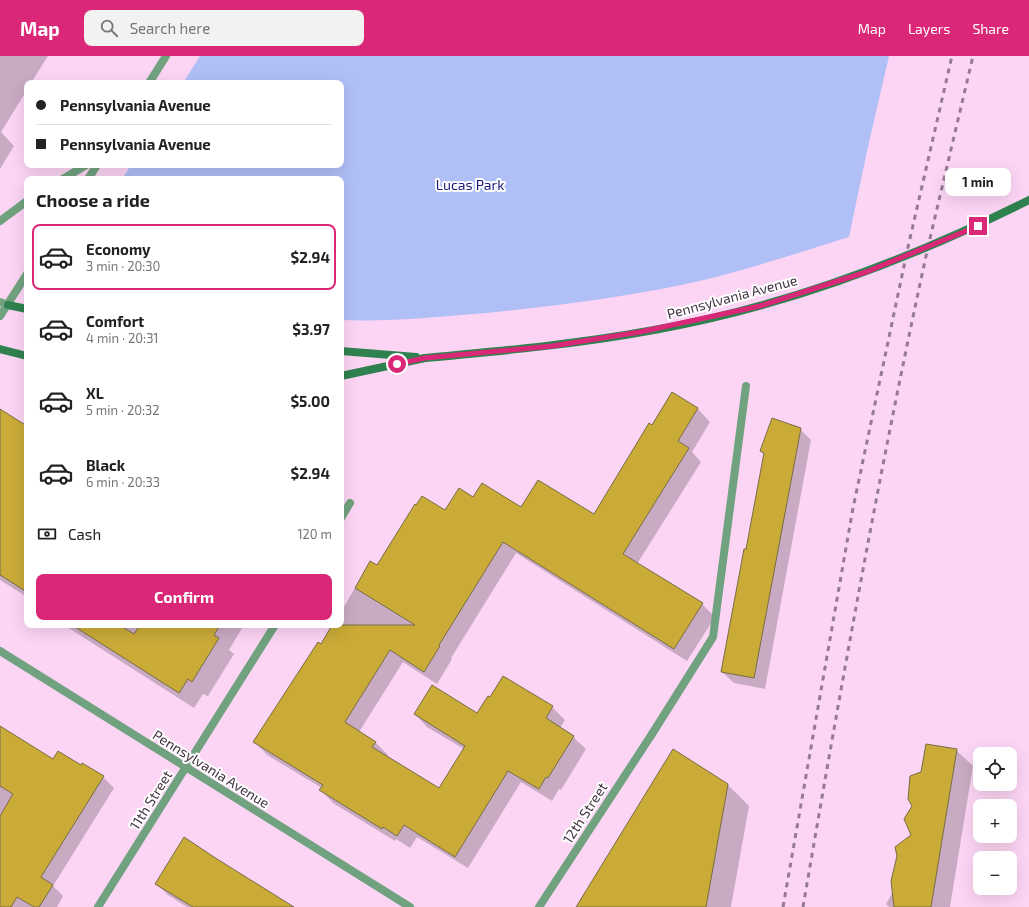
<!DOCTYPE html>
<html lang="en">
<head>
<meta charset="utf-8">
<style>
	:root { --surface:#fff; --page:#f2f2f2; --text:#222; --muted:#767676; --line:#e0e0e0; --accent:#db2777 }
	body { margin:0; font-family:"Exo 2",sans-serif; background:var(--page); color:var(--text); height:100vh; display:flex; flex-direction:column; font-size:15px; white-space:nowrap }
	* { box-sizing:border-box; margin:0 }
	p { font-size:13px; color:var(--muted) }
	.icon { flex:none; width:22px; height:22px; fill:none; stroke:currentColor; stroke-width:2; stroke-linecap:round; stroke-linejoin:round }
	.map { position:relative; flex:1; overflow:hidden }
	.drawer { position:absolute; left:24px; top:120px; width:320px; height:452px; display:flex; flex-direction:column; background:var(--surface); border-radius:8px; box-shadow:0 4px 16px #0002 }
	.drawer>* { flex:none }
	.guide { position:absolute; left:24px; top:24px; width:320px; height:88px; border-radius:8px; box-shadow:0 4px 16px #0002; display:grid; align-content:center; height:88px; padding:0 12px; background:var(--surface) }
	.controls { position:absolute; left:973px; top:691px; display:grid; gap:8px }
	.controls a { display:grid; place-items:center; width:44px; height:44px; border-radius:8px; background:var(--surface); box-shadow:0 4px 16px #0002; font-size:20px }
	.end { position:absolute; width:18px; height:18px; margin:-9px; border:5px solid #db2777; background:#fff; box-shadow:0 0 0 2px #fff }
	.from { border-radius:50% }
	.bubble { position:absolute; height:28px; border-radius:8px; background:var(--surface); box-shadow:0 4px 16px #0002; font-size:13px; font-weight:700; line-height:28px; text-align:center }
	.guide b { display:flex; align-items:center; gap:14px; height:38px; font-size:15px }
	.guide b+b { border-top:1px solid var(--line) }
	.guide i { width:10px; height:10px; background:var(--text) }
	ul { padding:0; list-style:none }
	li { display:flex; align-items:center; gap:12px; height:66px; margin:0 8px 6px; padding:0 4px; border:2px solid transparent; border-radius:8px }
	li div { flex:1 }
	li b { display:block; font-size:15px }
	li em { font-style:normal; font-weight:700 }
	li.selected { border-color:var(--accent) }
	li>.icon { width:36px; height:36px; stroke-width:1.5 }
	h2 { padding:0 12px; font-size:18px; line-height:48px }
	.pay { display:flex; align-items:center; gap:10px; height:44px; padding:0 12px; font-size:15px }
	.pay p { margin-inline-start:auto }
	.cta { display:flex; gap:8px; margin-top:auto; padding:8px 12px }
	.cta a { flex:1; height:46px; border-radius:8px; background:var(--accent); color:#fff; font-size:16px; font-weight:700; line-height:46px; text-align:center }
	header { display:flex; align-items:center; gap:24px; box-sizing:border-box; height:56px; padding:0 20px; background:var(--accent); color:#fff }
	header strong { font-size:19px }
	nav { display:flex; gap:22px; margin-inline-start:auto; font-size:14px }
	.search { width:280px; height:36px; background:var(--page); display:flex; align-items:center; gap:10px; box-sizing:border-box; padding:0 14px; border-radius:8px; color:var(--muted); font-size:15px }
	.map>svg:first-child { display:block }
	.green { fill:#b0bff6 }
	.shadow { fill:#0003 }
	.building { fill:#caab38; stroke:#786c44 }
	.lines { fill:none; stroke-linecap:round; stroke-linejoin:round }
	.service { stroke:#71a27f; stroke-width:8 }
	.minor { stroke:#71a27f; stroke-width:8 }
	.tertiary { stroke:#71a27f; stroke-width:8 }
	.secondary { stroke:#2f824f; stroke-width:8 }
	.rail { stroke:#957b90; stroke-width:3; stroke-dasharray:5 5; stroke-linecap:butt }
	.secondary-bridge { stroke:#2f824f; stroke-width:8 }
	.route { stroke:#db2777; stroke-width:5 }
	.labels { text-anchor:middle; stroke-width:4; stroke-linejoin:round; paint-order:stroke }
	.park-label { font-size:14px; fill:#1b187a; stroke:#fff }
	.street-label { font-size:14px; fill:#433340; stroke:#fff }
</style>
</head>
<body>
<header>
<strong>Map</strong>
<div class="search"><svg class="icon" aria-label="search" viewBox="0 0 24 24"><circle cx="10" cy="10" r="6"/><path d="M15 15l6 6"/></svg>Search here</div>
<nav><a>Map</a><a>Layers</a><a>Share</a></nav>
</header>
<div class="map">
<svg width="1029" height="851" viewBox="0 0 1029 851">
	<rect width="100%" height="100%" fill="#fcd5f4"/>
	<!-- green -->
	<path class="green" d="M200 0H889L867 95 849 181C801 196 753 212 704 224 633 240 559 250 486 257 437 261 390 266 341 264V123H122L131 109H341V27H183Z"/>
	<!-- shadow -->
	<path class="shadow" d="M0 0H48L31 27H27V34L1 76 14 90 0 113Z
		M672 337 698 353 710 366 692 396 701 406 637 508 702 548 715 561 687 605 516 497 451 602 452 603 437 628 403 606 359 676 375 686 388 699 387 701 439 734 464 693 427 671 415 658H478L552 651 565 664 560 672 573 681 586 693 561 734 559 733 552 745 521 726 468 812 417 781 410 792 396 783 395 785 333 747 321 734 322 732 267 699 255 686 321 589 333 569H341V556L370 506 377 511 446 456 474 442 521 452 594 459Z
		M0 354 27 372V541L0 524Z
		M800 373 811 384 765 633 734 627 722 616 765 399 761 395Z
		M64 569H244L229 594 234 598 208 640 203 638 194 652Z
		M0 684 53 704 81 711 83 708 103 721 114 732 53 830 63 840 57 851H0Z
		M956 694 973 710 950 851H889L886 848 893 836 913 780V750L922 717Z
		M727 728 749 750 731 851H577Z
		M156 827 293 851H187L168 839Z"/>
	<!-- building -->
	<path class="building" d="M672 336 698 352 678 385 689 392 623 498 703 547 674 593 503 486 439 589 440 590 424 616 390 594 345 666 376 686 372 691 439 732 465 690 414 658 432 629 477 657 488 640 490 641 503 620 553 650 546 662 574 680 548 722 546 721 539 733 508 715 455 801 404 769 397 780 383 771 382 773 319 734 323 729 253 686 318 586 321 588 332 569H415L355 532 370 505 377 509 415 448 416 449 422 440 445 454 459 432 473 441 482 427 521 451 538 424 594 458 649 367 652 369Z
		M0 353 27 370V536L0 519Z
		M772 362 801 372 754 622 721 616 744 493H746L764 397 760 395Z
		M72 569H119L134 578 140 569H220L214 579 219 582 192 626 188 623 179 637Z
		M0 670 53 703 58 695 81 709 82 707 104 720 41 821 53 829 39 851H34L17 841 11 851H0V760L13 738 0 730Z
		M926 688 957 693 931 851H894L891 825 897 800 895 791 911 779 904 763 912 750 908 743 910 720 921 716Z
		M673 693 728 728 706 851H576Z
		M184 781 217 803 294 851H193L155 828Z"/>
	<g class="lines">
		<!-- service -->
		<path class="service" d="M652 678 713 581 746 330"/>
		<!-- minor -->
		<path class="minor" d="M149 27 166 0
			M88 123 97 109
			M0 260 27 218
			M341 462 350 447
			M0 595 410 851
			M98 851 275 569
			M539 851 652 678"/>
		<!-- tertiary -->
		<path class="tertiary" d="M63 123 86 109
			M0 165 27 145
			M0 246 8 249"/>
		<!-- secondary -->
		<path class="secondary" d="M8 249 27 253
			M0 293 27 300
			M341 295 416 301
			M341 320 425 302"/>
		<!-- rail -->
		<path class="rail" d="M783 851 853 452 908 191 952 0
			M803 851C841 630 880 410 928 191 943 127 958 64 973 0"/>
		<!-- secondary-bridge -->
		<path class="secondary-bridge" d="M425 302C502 295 578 288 654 274 784 251 911 203 1029 144"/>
	</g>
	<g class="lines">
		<!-- route -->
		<path class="route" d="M397 308 425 302 552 290 640 276 760 250 866 216 978 170"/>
	</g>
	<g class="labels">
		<!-- park labels -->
		<g class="park-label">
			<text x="470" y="134">Lucas Park</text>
		</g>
		<!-- street labels -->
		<g class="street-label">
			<text transform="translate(732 241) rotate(-15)" y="5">Pennsylvania Avenue</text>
			<text transform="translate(211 713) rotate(32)" y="5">Pennsylvania Avenue</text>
			<text transform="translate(151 744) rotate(-58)" y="5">11th Street</text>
			<text transform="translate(585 757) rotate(-57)" y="5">12th Street</text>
		</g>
	</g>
</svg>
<div class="controls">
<a><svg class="icon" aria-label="locate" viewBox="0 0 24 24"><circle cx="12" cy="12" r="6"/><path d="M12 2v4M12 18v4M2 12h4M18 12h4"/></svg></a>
<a>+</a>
<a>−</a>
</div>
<i class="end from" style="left:397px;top:308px"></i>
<i class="end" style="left:978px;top:170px"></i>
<div class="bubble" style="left:945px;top:112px;width:66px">1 min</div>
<div class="guide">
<b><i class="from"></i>Pennsylvania Avenue</b>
<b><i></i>Pennsylvania Avenue</b>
</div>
<section class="drawer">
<h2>Choose a ride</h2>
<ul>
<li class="selected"><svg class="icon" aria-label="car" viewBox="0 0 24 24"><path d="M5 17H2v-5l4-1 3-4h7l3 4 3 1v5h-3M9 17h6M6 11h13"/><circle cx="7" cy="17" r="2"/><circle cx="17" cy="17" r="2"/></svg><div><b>Economy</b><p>3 min · 20:30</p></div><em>$2.94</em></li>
<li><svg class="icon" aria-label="car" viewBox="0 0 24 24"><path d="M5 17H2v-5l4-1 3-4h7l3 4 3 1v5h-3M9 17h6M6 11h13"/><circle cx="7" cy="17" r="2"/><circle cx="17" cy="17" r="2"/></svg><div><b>Comfort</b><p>4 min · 20:31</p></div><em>$3.97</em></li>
<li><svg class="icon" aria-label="car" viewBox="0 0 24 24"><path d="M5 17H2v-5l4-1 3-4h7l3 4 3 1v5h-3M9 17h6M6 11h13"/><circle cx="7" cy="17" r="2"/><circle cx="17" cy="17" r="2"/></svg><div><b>XL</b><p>5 min · 20:32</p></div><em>$5.00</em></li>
<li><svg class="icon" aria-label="car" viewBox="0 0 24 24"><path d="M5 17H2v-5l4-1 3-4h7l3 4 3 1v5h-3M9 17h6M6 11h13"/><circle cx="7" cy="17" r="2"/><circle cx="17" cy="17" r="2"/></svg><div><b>Black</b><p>6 min · 20:33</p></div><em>$2.94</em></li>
</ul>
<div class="pay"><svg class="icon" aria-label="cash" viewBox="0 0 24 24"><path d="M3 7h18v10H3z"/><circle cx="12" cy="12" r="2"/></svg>Cash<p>120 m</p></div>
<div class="cta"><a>Confirm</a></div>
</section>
</div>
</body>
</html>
